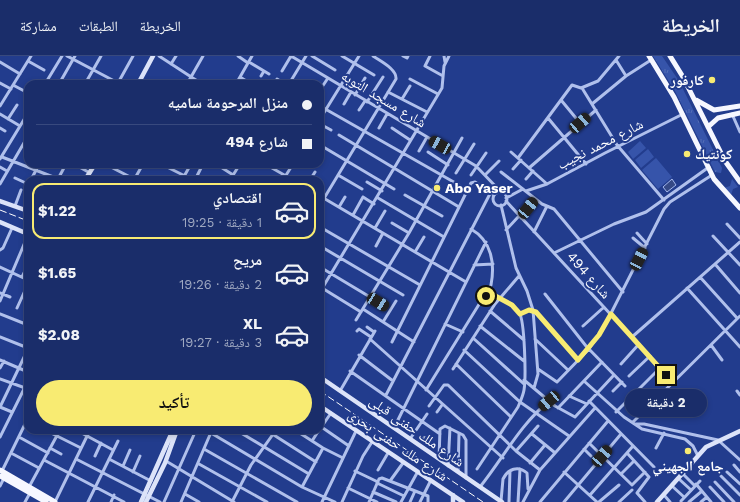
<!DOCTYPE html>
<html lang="ar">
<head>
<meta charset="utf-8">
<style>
	:root { --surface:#1a2d6a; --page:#233570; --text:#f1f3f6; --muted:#9fa8c1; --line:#38497e; --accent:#f8eb72 }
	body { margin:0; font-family:"Work Sans","Noto Naskh Arabic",sans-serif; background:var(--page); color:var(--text); direction:rtl; height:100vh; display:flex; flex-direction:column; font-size:15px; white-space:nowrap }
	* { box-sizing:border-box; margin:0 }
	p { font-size:13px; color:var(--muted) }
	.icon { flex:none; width:22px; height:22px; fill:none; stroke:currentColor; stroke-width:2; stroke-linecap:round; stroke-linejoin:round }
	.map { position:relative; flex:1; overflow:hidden; direction:ltr }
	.details { position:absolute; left:24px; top:120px; width:300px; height:258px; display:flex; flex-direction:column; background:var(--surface); border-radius:12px; box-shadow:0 2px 6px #0003,0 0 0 1px var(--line); direction:rtl }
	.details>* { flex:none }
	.banner { position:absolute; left:24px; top:24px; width:300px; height:88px; border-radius:12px; box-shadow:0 2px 6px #0003,0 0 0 1px var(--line); direction:rtl; display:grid; align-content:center; height:88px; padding:0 12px; background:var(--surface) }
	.end { position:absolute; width:18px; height:18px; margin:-9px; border:5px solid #f8eb72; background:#111; box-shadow:0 0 0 2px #111 }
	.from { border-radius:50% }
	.bubble { position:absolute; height:28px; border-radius:14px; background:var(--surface); box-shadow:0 2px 6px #0003,0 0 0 1px var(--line); font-size:13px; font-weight:700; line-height:28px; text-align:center; direction:rtl }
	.car { position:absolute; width:12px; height:24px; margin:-12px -6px; border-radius:5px; box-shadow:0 0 3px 1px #0007; background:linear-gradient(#222 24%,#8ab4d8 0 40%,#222 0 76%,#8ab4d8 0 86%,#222 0) }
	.banner b { display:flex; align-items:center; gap:14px; height:38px; font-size:15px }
	.banner b+b { border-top:1px solid var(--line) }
	.banner i { width:10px; height:10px; background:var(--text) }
	ul { padding:7px 0 0; list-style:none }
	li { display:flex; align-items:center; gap:12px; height:56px; margin:0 8px 6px; padding:0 4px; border:2px solid transparent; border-radius:12px }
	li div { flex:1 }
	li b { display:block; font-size:15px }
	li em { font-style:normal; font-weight:700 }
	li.active { border-color:var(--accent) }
	li>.icon { width:36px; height:36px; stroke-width:1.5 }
	.button { display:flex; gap:8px; margin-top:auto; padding:8px 12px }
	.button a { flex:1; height:46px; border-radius:24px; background:var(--accent); color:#111; font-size:16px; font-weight:700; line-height:46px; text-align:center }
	header { display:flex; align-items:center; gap:24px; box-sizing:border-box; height:56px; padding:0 20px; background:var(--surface); border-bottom:1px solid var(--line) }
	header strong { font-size:19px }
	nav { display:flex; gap:22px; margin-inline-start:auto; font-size:14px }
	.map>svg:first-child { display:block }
	.grass { fill:url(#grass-tufts) }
	.pitch { fill:#3654aa }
	.water { fill:url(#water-ripples); stroke:#a4b8ed }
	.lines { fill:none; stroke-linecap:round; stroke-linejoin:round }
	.street { stroke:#b0c0ec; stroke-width:3 }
	.secondary { stroke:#dce3f9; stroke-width:4.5 }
	.primary { stroke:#f6f7ff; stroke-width:5 }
	.rail { stroke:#fff; stroke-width:1; stroke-dasharray:7 3; stroke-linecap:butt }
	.route { stroke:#f8eb72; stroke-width:5 }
	.poi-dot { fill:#f8eb72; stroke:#223c8d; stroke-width:1.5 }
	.labels { text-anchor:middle; stroke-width:4; stroke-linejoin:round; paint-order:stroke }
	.poi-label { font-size:14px; font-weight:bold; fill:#fff; stroke:#223c8d; text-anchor:start }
	.street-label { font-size:14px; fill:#fff; stroke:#223c8d }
</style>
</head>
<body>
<header>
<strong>الخريطة</strong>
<nav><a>الخريطة</a><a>الطبقات</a><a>مشاركة</a></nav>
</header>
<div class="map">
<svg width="740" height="446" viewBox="0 0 740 446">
	<defs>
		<pattern id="grass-tufts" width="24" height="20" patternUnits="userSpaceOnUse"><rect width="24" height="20" fill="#3654aa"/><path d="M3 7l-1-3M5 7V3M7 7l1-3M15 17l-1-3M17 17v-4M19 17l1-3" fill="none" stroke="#546eb7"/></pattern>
		<pattern id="water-ripples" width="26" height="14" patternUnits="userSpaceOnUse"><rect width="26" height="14" fill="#354985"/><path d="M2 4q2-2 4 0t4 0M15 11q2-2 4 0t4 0" fill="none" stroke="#536497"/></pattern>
	</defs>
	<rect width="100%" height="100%" fill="#223c8d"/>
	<!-- grass -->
	<path class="grass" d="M653 0H662L679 25 722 112 721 117 715 116 675 35Z
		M732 123 738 131 733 133 731 139 724 132 730 130Z"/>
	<!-- pitch -->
	<path class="pitch" d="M640 85 646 92 633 103 628 96Z
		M648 93 654 101 641 112 635 104Z
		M656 102 672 121 658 133 642 114Z"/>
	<!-- water -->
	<path class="water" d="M672 123 676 129 667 136 663 131Z"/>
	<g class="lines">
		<!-- street -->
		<path class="street" d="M67 0 120 28
			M159 0 202 28
			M238 0 248 7
			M291 0 476 110 501 136
			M312 0 335 14
			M342 0 374 19
			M403 0 407 2 408 0
			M430 0 425 10 443 20
			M444 0 445 6
			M616 4 626 20
			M28 5 44 14
			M0 6 20 18
			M249 6 269 18
			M171 8 176 0
			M282 15 291 0
			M261 20 264 15
			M240 21 251 28
			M277 23 285 28
			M410 23 438 38
			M0 27 11 33
			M118 27 133 0
			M45 28 62 0
			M59 28 75 0
			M85 28 101 0
			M187 28 203 0
			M236 28 252 0
			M289 28 306 0
			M13 29 28 37
			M582 32 617 89 664 144
			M320 34 328 22
			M388 36 427 56
			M355 39 365 22
			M402 43 410 30
			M561 44 580 67
			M367 46 383 21
			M344 48 351 36
			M592 48 626 20 651 4
			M0 50 31 0
			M320 50 459 129
			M359 54 365 45
			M0 58 20 70
			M732 58 740 76
			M548 62 586 108
			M8 63 17 49
			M320 63 359 0
			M320 68 331 74
			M0 72 5 75
			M379 72 387 58
			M392 72 410 84
			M339 79 459 151
			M320 89 394 133
			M419 95 427 81
			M428 96 448 109
			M511 96 547 128
			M2 101 61 124
			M518 102 572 29 581 32 598 25 619 0
			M0 103 28 57
			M74 108 90 117
			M105 108 136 124
			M161 108 193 124
			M216 108 241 124
			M265 108 293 124
			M0 111 7 115
			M529 112 596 54
			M513 113 521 104
			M501 116 542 148 554 153 623 236
			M456 117 474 88
			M338 119 362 133
			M471 119 486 97
			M485 119 499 105
			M15 122 28 128
			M260 122 264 124
			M58 123 66 108
			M526 123 533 115
			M31 124 39 108
			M134 124 143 108
			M182 124 191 108
			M195 124 203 108
			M230 124 240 108
			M283 124 293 108
			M310 124 315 116
			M367 126 382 135
			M0 128 28 80
			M25 133 28 129
			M526 135 547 128 605 97 683 58
			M493 143a7 7 0 1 1 14 0a7 7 0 1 1-14 0Z
			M405 139 442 160
			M320 140 466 226
			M363 141 374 148
			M378 142 444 181
			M506 142 523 133
			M506 145 673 326
			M320 149 396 23C397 13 380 5 373 0
			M501 149 516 212 527 235 533 254 538 318 534 332
			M15 150 21 134
			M339 151 345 141
			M353 159 363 141
			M521 162 535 143
			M392 167 409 177
			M727 168 740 182
			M320 171 420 229
			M375 172 385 155
			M506 174 519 160
			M534 176 547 150
			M637 177 647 188
			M713 180 740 209
			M633 182 645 192
			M320 190 403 239
			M376 190 383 177
			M0 194 3 192 12 172
			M415 196 424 181
			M554 197 614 168 646 156 709 111
			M715 208 740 237
			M474 209 493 208
			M0 211 28 224
			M320 211 385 250
			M22 221 28 209
			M700 221 737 262
			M322 232 361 256
			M687 232 740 291
			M320 236 442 32 444 10 449 0
			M0 237 10 241
			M545 238 586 290 625 330
			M0 245 28 179
			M17 252 28 228
			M363 253 414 286
			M490 255 524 284
			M0 258 28 269
			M520 258 529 254 536 256 578 304
			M356 264 409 177 462 82
			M383 266 396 245
			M445 268 463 276
			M480 270 524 305
			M583 270 604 251
			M367 271 374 276
			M357 275 359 273 371 281
			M0 281 28 292
			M632 281 740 186
			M473 282 524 328
			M370 283 503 402
			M535 283 568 314
			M392 286 471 127 475 126 494 139
			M711 289 722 304
			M464 294 520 346 569 380
			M359 299 393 325
			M0 304 28 316
			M456 308 511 361
			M621 308 639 288
			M0 312 4 305
			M453 313 495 248 519 220
			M538 313 557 326 589 293 603 273 664 153 670 146 712 119
			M350 315 440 378
			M629 320 650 300
			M0 323 28 333
			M524 324 555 350 575 361 614 319
			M584 325 624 361 642 373 685 383 693 390 698 400
			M426 334 491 229C495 208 492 185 471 173
			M340 335 375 275
			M613 335 622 326
			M737 335 740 339
			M386 339 494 130
			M569 340 587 348
			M589 345 654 411
			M429 350 444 329H448L516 395 540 414
			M0 351 28 293
			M0 351 12 356
			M558 352 602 306
			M437 356 442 349
			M616 356 660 312
			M633 366 740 260
			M636 368H644L718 384 740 404
			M320 370 349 390
			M394 372 486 186
			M320 373 331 357
			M45 374 81 392
			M76 374 113 394
			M236 374 309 418
			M266 374 316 406
			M295 374 323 392 343 402
			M211 377 302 431 335 446
			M532 378 554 396
			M0 381 28 325
			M19 381 48 397
			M410 383 427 358
			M312 385 319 374
			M589 387 632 429 645 416
			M50 392 61 398
			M656 392 664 377
			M204 393 297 446
			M584 393 591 400
			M516 395 538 370
			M11 397 39 412
			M627 397 649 421 637 437 645 446
			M95 400 101 387
			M76 403 160 446
			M109 403 151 425
			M439 403 440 373 445 370 463 379 466 384V422
			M44 404 124 446
			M166 405 234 446
			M530 407 545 389
			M199 408 267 446
			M734 409 740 416
			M123 410 130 394
			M448 410 450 372
			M477 413 518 351C520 346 523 340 524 334 526 322 525 265 519 256 512 247 498 242 488 236
			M378 414 388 397
			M2 415 28 362
			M355 415 378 426
			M133 416 140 400
			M458 416 459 378
			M564 416 597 446
			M727 416 740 428
			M621 418 634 405
			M683 418 695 430
			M721 420 740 439
			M679 423 691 434
			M390 425 403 407
			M715 426 734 446
			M377 427 404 440
			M696 428 711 446
			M0 430 4 422
			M672 430 684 441
			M29 431 60 374
			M302 431 323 392
			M480 431C504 401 519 370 549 345
			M710 431 724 446
			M348 432 377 446
			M373 436 396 446
			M185 438 199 446
			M590 439 633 390
			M664 439 670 446
			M501 445 503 423C508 413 518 409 527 417L528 433
			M681 445 700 425
			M25 446 30 437
			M55 446 90 374
			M88 446 118 385
			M111 446 114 439
			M164 446 196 374
			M181 446 212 374
			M232 446 251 409 276 374
			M322 446 356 375
			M342 446 363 400 372 386
			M369 446 379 423 382 422 428 440V446
			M401 446 417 417
			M410 446 415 435
			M420 446 431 424
			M509 446 510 415
			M518 446 520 413
			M523 446 540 414 595 352
			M540 446 608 365
			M564 446 621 378
			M599 446 619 429
			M619 446 632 434
			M689 446 702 435
			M701 446 707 441"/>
		<!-- secondary -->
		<path class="secondary" d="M138 28 153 0
			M85 124 95 108
			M0 145 28 155
			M0 166 28 178
			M320 321 502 446
			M320 350 463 446
			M453 439V446
			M141 446 173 374
			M146 446 165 407 177 374
			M657 446 706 391 740 375"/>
		<!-- primary -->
		<path class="primary" d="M649 0 674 41 714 123 740 152
			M670 0 683 21 725 105 740 126
			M696 44 714 54 740 50
			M708 71 718 62 740 57
			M0 414 55 446
			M0 420 46 446"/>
		<!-- rail -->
		<path class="rail" d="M0 154 28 165
			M320 335 483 446"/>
	</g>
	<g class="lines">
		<!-- route -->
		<path class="route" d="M486 240 488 236 512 249 520 258 529 254 536 256 578 304 599 279 611 258 666 319"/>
	</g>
	<!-- markers -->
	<g class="poi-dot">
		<circle cx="712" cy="24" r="4"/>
		<circle cx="687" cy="98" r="4"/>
		<circle cx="437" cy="132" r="4"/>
		<circle cx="688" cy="395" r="4"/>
	</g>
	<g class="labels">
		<!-- poi labels -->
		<g class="poi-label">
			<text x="704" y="29" text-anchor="end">كارفور</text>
			<text x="695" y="103">كونتيك</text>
			<text x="445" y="137">Abo Yaser</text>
			<text x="688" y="415" text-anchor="middle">جامع الجهيني</text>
		</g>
		<!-- street labels -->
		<g class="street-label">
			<text transform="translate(384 43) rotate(31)" y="5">شارع مسجد التوبه</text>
			<text transform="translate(600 88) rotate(-27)" y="5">شارع محمد نجيب</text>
			<text transform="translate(589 219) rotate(48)" y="5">شارع 494</text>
			<text transform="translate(417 375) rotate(35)" y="5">شارع ملك حفنى قبلى</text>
			<text transform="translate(398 389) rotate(34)" y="5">شارع ملك حفنى بحرى</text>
		</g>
	</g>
</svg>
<i class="end from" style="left:486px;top:240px"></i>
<i class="end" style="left:666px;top:319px"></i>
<div class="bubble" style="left:625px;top:333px;width:82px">2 دقيقة</div>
<i class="car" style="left:580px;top:67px;rotate:49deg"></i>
<i class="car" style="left:440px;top:89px;rotate:299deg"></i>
<i class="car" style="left:528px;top:152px;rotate:39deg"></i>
<i class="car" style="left:639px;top:203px;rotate:27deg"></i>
<i class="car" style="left:378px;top:246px;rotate:121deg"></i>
<i class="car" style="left:549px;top:345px;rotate:230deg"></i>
<i class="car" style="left:602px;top:400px;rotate:41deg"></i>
<div class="banner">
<b><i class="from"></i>منزل المرحومة ساميه</b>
<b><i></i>شارع 494</b>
</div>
<section class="details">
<ul>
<li class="active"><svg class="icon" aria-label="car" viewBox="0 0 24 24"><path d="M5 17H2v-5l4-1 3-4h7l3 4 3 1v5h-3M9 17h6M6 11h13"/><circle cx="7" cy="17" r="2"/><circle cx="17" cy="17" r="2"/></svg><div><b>اقتصادي</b><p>1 دقيقة · 19:25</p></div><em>$1.22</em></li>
<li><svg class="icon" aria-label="car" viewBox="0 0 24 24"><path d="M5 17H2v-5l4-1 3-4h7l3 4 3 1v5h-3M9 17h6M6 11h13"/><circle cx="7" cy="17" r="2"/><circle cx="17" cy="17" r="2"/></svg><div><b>مريح</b><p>2 دقيقة · 19:26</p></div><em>$1.65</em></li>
<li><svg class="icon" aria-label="car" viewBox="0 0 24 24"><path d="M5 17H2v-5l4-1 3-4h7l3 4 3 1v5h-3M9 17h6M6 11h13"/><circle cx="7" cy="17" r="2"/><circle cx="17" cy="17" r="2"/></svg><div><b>XL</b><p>3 دقيقة · 19:27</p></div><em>$2.08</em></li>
</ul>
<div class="button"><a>تأكيد</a></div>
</section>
</div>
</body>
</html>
